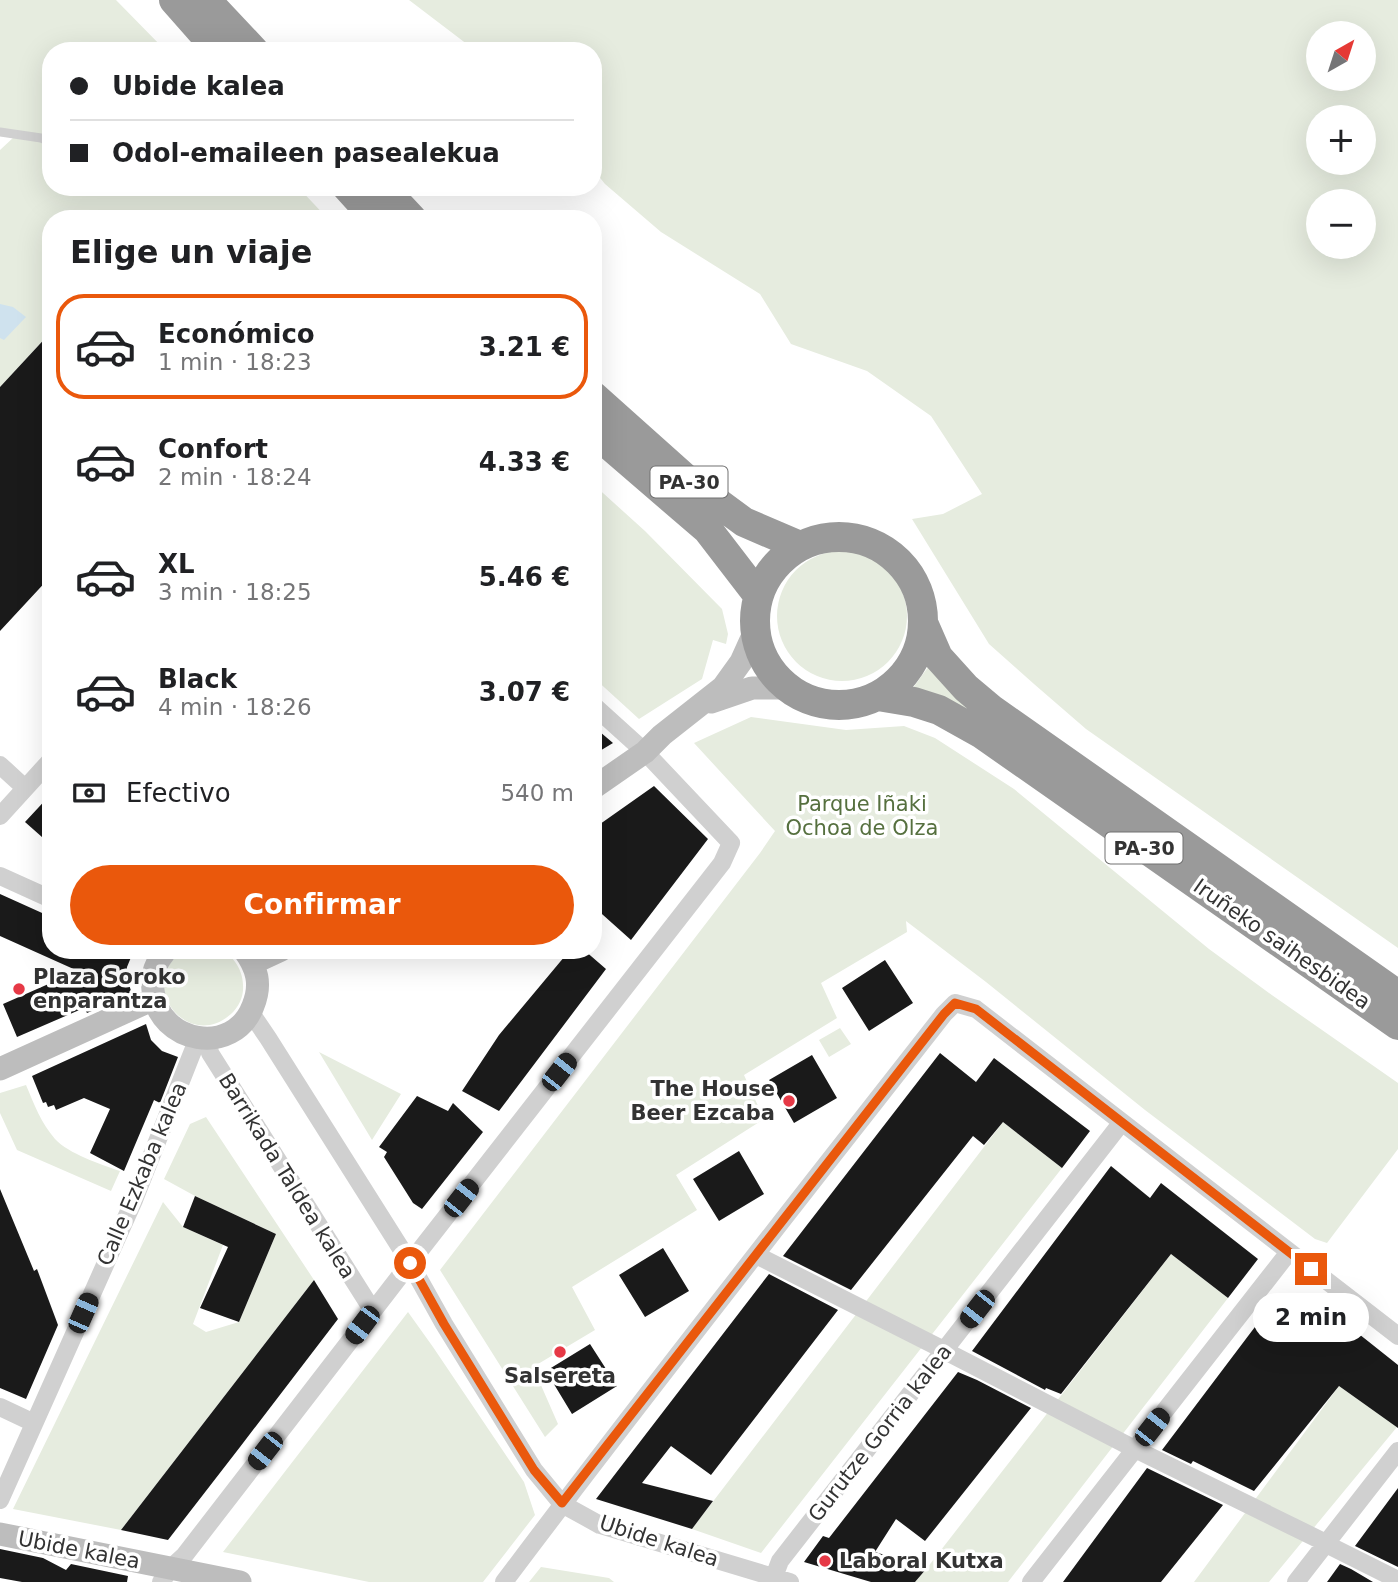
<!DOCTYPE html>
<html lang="es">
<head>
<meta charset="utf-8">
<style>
	:root { --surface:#fff; --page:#f2f2f2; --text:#202124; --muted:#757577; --line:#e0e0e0; --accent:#ea580c }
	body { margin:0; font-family:"DejaVu Sans",sans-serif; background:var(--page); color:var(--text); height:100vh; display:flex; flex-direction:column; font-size:26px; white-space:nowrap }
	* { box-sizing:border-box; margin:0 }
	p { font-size:23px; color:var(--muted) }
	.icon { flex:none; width:38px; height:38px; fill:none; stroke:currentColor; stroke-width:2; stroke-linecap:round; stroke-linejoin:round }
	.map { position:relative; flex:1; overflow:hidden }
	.drawer { position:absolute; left:42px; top:210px; width:560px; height:749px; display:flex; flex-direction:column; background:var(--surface); border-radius:28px; box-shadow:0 7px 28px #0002 }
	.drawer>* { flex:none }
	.guide { position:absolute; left:42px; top:42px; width:560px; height:154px; border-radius:28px; box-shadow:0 7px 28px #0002; display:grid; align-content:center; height:154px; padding:0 28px; background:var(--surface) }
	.needle { width:46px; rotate:39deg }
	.buttons { position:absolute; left:1306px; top:21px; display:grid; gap:14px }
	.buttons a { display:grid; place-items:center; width:70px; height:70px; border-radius:50%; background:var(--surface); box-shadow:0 7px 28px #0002; font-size:35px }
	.end { position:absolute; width:32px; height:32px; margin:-16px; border:9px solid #ea580c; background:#fff; box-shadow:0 0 0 4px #fff }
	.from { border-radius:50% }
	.bubble { position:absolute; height:49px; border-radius:24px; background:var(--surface); box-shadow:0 7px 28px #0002; font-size:23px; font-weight:800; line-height:49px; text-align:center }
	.car { position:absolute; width:21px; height:42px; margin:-21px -10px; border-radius:9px; box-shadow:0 0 5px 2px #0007; background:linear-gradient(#222 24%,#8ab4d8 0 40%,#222 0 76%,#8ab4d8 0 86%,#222 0) }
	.guide b { display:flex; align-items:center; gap:24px; height:66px; font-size:26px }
	.guide b+b { border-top:2px solid var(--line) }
	.guide i { width:18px; height:18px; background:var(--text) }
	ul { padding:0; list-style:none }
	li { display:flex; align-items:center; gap:21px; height:105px; margin:0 14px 10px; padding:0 14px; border:4px solid transparent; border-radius:28px }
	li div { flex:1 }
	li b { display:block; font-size:26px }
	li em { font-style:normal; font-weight:800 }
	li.active { border-color:var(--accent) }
	li>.icon { width:63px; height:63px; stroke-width:1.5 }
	h2 { padding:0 28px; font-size:32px; line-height:84px }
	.pay { display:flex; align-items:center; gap:18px; height:77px; padding:0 28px; font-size:26px }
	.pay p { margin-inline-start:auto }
	.button { display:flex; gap:14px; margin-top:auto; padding:14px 28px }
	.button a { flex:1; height:80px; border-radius:42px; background:var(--accent); color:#fff; font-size:28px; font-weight:800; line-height:80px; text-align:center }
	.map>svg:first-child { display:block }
	.green { fill:#e6ecdf; fill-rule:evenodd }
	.water { fill:#cfe2ee }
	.building { fill:#1a1a1a }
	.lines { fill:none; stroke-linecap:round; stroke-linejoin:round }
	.lane { stroke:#d0d0d0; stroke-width:9 }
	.street { stroke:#d0d0d0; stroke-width:18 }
	.secondary { stroke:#bdbdbd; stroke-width:23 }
	.highway { stroke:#9a9a9a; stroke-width:30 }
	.route { stroke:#ea580c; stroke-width:9 }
	.poi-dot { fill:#e63946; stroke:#fff; stroke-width:2.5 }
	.labels { text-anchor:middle; stroke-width:7; stroke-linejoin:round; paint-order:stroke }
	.shield { fill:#fff; stroke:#707070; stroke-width:2 }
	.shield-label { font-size:19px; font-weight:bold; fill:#333 }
	.park-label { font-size:21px; fill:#56703f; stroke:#fff }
	.street-label { font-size:21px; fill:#333; stroke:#fff }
	.poi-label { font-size:21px; font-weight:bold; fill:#333; stroke:#fff; text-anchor:start }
</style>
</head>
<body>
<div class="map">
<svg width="1398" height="1582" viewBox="0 0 1398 1582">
	<rect width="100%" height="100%" fill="#fff"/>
	<!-- green -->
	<path class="green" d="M0 0H116L166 51H51V187H298L328 219H51V332L0 387V150L14 137 0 128Z
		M409 0H1398V948L1086 729 1034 684 989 644 912 519 943 514 982 494 931 416 867 371 791 344 760 294 661 232 605 184 593 169V51H476ZM1318 33H1363V79H1318ZM1318 117H1363V163H1318ZM1318 201H1363V247H1318Z
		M593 484 645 531 722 609 728 634 726 644 713 640 702 679 639 719 593 677Z
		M777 616a65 65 0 1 1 130 0a65 65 0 1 1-130 0Z
		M931 663 981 719 913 688Z
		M751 717 846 730 904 726 935 738 1014 789 1209 949 1269 993 1398 1083V1149L1327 1243 1315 1239 1145 1110 986 982 906 921 907 932 821 983 837 1018 744 1075 764 1119 676 1175 697 1210 572 1287 595 1330 533 1367 558 1424 545 1437 440 1270 760 853 775 831 694 743Z
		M185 950H221C234 956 243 971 243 985 244 996 239 1007 231 1014 188 1053 133 983 185 950Z
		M840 1028 851 1044 829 1057 819 1040Z
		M319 1052 401 1094 372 1140Z
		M26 1085C34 1104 41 1123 55 1139 69 1154 100 1164 120 1171L111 1191 17 1150 0 1113V1093Z
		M206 1117 314 1280 121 1530 13 1509 163 1202 183 1227 223 1245 193 1324 206 1332 239 1322 276 1234 195 1196 164 1179 190 1124Z
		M1003 1122 1062 1168 761 1553 692 1529Z
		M1171 1254 1228 1298 1008 1582H915L927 1568Z
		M408 1312 433 1347 524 1482 535 1515 483 1582H369L223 1552Z
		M1339 1386 1397 1427 1269 1582H1194Z
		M541 1567 609 1578 614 1582H529Z"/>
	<!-- water -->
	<path class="water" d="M0 304 13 307 26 317 4 340 0 338Z"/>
	<!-- building -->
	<path class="building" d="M51 332V576L0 631V387Z
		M593 726 613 743 593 755Z
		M654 786 708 839 631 940 593 906V829Z
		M51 794V845L25 822Z
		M0 894 51 917V950H134L127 967 126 975 132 994 87 1013 84 1008 17 1037 3 1004 78 971 0 936Z
		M570 950H584L606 969 499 1111 462 1091 499 1035Z
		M885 960 913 1003 869 1031 842 988Z
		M146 1024 151 1040 162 1051 178 1057 160 1103 154 1100 124 1171 90 1153 110 1109 84 1098 56 1110 54 1105 48 1107 46 1102 43 1103 32 1076Z
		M940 1053 976 1082 994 1058 1090 1131 1062 1168 1003 1122 984 1145 973 1136 851 1290 783 1256Z
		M812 1055 837 1098 794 1123 769 1080Z
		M417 1096 448 1111 453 1103 483 1132 422 1209 413 1203 384 1157 387 1152 379 1147Z
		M739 1151 764 1194 719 1221 693 1179Z
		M1111 1166 1150 1198 1161 1183 1258 1259 1228 1298 1171 1254 1061 1394 1046 1388 1045 1390 972 1351Z
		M0 1189 34 1271 37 1269 58 1325 26 1399 0 1388Z
		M195 1196 276 1234 239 1322 200 1308 228 1247 183 1227Z
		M663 1248 689 1291 645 1317 619 1275Z
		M769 1274 838 1310 711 1475 671 1446 642 1483 713 1501 692 1529 596 1499Z
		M314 1280 338 1319 240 1447 168 1540 121 1530Z
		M1270 1307 1310 1337 1330 1311 1398 1365V1428L1339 1386 1254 1491 1193 1461 1191 1464 1162 1450Z
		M590 1344 617 1386 572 1414 546 1371Z
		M958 1372 977 1380 1031 1408 925 1541 896 1519 875 1552 927 1568 915 1582H871L804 1562 823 1536 829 1538Z
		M1147 1468 1223 1505 1161 1582H1063Z
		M1398 1488V1567L1355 1546Z
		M0 1549 43 1558 66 1570 71 1564 128 1576 127 1582H22L0 1578Z
		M1340 1564 1351 1569 1373 1582H1327Z"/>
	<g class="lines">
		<!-- lane -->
		<path class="lane" d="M0 132 41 138 51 142
			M147 187 151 190"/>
		<!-- street -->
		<path class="street" d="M0 765 25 788
			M0 816 51 760
			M0 876 51 899
			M251 1013 268 1038 410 1263 444 1324 534 1470 562 1504 600 1525 790 1582
			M208 1039 210 1053 373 1311
			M762 1258 938 1347
			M949 1353 1127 1445
			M0 1407 34 1423
			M1141 1452 1320 1540
			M0 1500 134 1200 198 1038
			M1332 1547 1398 1580
			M161 1582 172 1567 184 1556 410 1263 722 863 731 843 645 752 593 705
			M504 1582C648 1390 797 1202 944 1014L955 1003 976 1009 1398 1336
			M772 1582 780 1561 1122 1122
			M1031 1582 1289 1252
			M1296 1582 1398 1451"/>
		<!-- secondary -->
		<path class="secondary" d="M711 702 752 688H787
			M593 788 645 752 662 735 723 687 741 662 755 631
			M166 950C163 955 159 959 157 964 153 972 152 982 153 990 158 1044 234 1057 253 1006 262 984 257 968 244 950
			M253 963 281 950
			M0 1069 154 999
			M0 1534 240 1582"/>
		<!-- highway -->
		<path class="highway" d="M174 0 219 51
			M206 0 254 51
			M347 187 376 219
			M382 187 412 219
			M593 396 687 480 744 522 800 546
			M593 431 708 530 758 595
			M755 621a84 84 0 1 1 168 0a84 84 0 1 1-168 0Z
			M924 625 938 657 966 688 991 709 1398 995
			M878 696 914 702 939 710 982 734 1398 1025"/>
	</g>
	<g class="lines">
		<!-- route -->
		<path class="route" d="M410 1263 444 1324 534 1470 562 1503 944 1014 955 1003 976 1009 1311 1269"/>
	</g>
	<!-- markers -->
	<g class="poi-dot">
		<circle cx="19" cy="989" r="7"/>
		<circle cx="789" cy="1101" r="7"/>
		<circle cx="560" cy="1352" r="7"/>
		<circle cx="825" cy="1561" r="7"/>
	</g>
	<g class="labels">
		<!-- shield labels -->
		<g class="shield">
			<rect x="650.5" y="466.5" width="77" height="31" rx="5"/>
			<rect x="1105.5" y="832.5" width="77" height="31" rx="5"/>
		</g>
		<g class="shield-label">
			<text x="689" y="489">PA-30</text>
			<text x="1144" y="855">PA-30</text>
		</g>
		<!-- park labels -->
		<g class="park-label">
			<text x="862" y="811">Parque Iñaki<tspan x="862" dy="24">Ochoa de Olza</tspan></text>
		</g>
		<!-- street labels -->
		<g class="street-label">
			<text transform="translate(1282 944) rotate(35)" y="7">Iruñeko saihesbidea</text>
			<text transform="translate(142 1174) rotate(-67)" y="7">Calle Ezkaba kalea</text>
			<text transform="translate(287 1176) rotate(58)" y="7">Barrikada Taldea kalea</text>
			<text transform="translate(880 1433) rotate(-52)" y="7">Gurutze Gorria kalea</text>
			<text transform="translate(659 1541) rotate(18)" y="7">Ubide kalea</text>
			<text transform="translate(79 1550) rotate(11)" y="7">Ubide kalea</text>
		</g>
		<!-- poi labels -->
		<g class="poi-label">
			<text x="33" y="984">Plaza Soroko<tspan x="33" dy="24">enparantza</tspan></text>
			<text x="775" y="1096" text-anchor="end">The House<tspan x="775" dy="24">Beer Ezcaba</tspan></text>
			<text x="560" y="1383" text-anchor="middle">Salsereta</text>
			<text x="839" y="1568">Laboral Kutxa</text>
		</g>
	</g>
</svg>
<div class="buttons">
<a><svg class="needle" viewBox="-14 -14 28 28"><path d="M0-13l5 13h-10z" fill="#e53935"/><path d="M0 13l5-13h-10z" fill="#757577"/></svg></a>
<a>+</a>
<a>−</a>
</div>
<i class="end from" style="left:410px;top:1263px"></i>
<i class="end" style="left:1311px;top:1269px"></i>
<div class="bubble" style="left:1253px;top:1293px;width:116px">2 min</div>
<i class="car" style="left:559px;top:1072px;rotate:38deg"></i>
<i class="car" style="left:461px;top:1198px;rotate:38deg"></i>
<i class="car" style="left:977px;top:1309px;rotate:218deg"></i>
<i class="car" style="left:83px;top:1313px;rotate:24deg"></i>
<i class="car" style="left:362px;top:1325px;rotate:217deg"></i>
<i class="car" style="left:1152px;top:1427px;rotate:38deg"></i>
<i class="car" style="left:265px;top:1451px;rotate:218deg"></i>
<div class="guide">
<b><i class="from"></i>Ubide kalea</b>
<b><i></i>Odol-emaileen pasealekua</b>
</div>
<section class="drawer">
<h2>Elige un viaje</h2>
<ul>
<li class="active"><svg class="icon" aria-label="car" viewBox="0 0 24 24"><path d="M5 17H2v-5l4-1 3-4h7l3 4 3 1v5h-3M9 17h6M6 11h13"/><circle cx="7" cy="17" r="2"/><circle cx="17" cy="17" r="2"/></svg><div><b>Económico</b><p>1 min · 18:23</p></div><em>3.21 €</em></li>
<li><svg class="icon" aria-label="car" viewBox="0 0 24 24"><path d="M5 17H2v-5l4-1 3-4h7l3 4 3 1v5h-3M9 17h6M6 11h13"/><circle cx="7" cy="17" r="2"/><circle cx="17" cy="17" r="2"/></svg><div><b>Confort</b><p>2 min · 18:24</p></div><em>4.33 €</em></li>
<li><svg class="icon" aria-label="car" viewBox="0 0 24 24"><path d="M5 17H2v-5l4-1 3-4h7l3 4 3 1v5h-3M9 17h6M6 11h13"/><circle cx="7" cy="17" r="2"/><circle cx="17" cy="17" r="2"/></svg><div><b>XL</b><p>3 min · 18:25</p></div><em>5.46 €</em></li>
<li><svg class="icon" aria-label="car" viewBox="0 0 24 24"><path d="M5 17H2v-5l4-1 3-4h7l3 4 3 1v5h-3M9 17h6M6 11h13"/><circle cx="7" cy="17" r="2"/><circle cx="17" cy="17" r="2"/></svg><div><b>Black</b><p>4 min · 18:26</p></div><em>3.07 €</em></li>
</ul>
<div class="pay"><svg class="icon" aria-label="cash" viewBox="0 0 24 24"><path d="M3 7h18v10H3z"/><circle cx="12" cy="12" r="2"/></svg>Efectivo<p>540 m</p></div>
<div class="button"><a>Confirmar</a></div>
</section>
</div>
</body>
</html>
